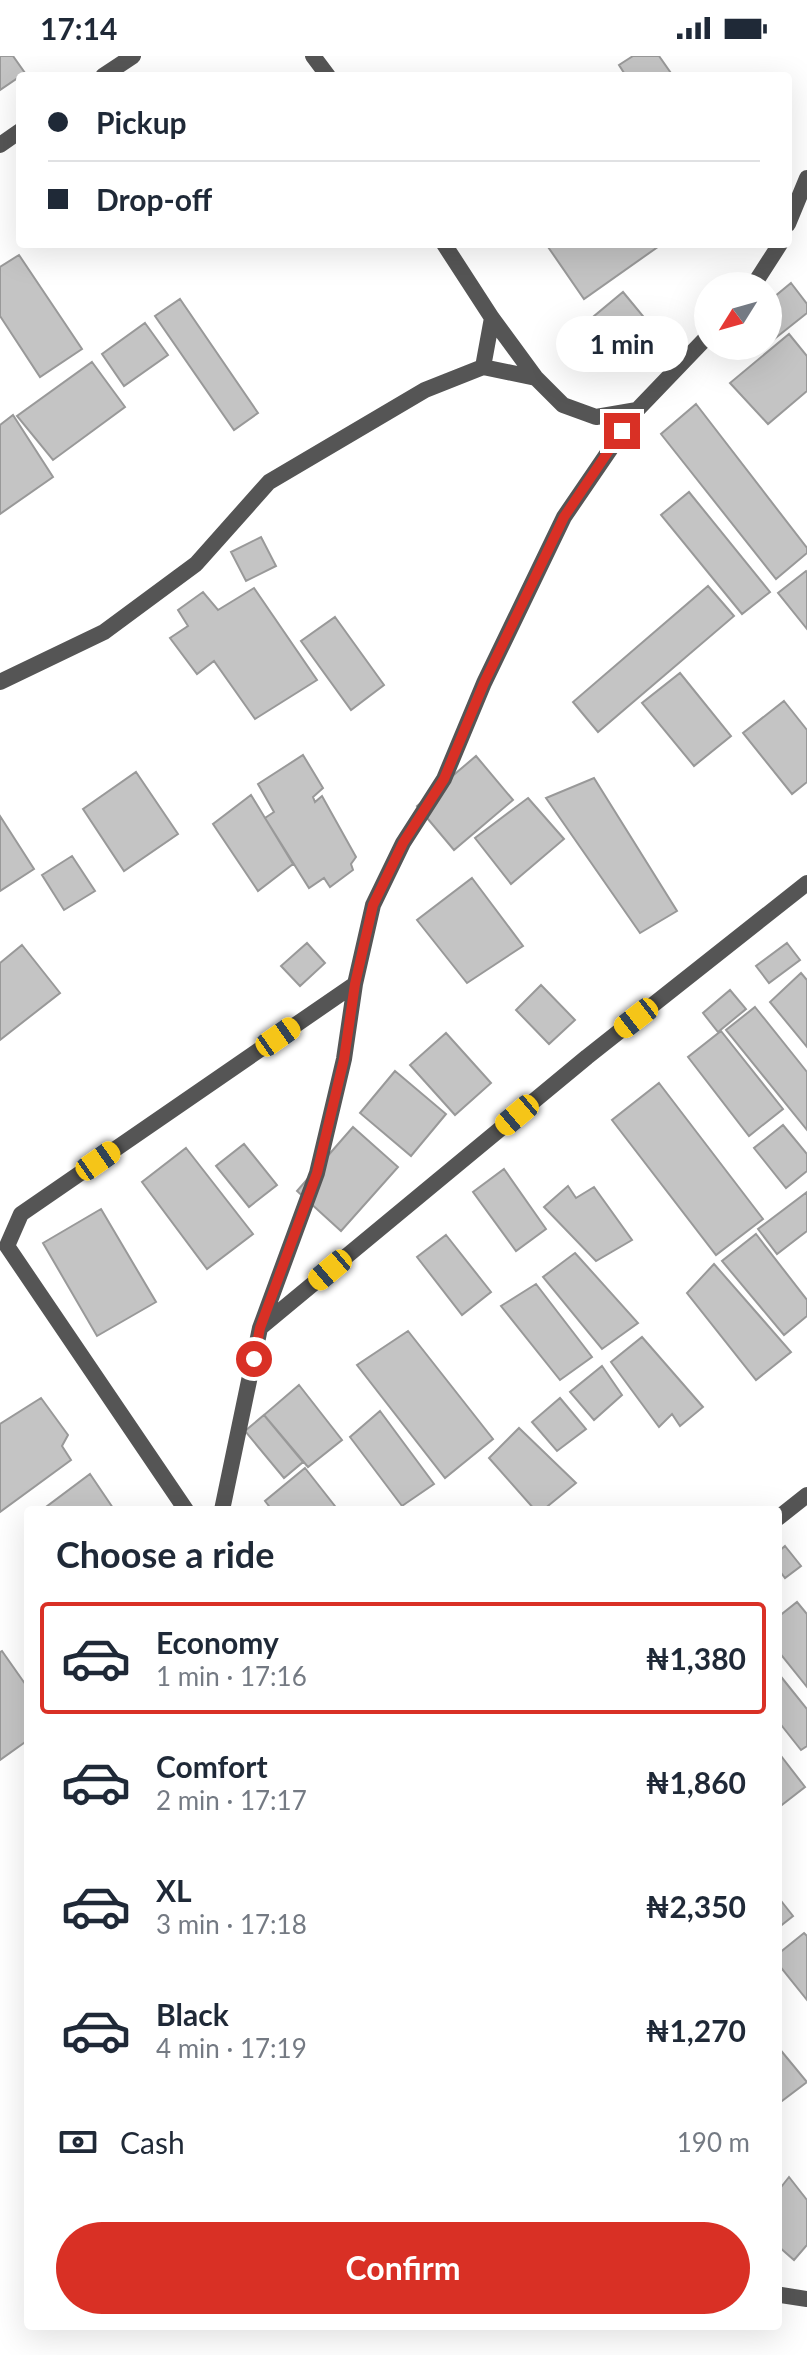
<!DOCTYPE html>
<html lang="en">
<head>
<meta charset="utf-8">
<style>
	:root { --surface:#fff; --page:#f6f6f7; --text:#1f2937; --muted:#747a83; --line:#e0e1e3; --accent:#d93025 }
	body { margin:0; font-family:Lato,sans-serif; background:var(--page); color:var(--text); height:100vh; display:flex; flex-direction:column; font-size:30px; white-space:nowrap }
	* { box-sizing:border-box; margin:0 }
	p { font-size:26px; color:var(--muted) }
	.icon { flex:none; width:44px; height:44px; fill:none; stroke:currentColor; stroke-width:2; stroke-linecap:round; stroke-linejoin:round }
	.map { position:relative; flex:1; overflow:hidden }
	.sheet { position:absolute; left:24px; top:1450px; width:758px; height:824px; display:flex; flex-direction:column; background:var(--surface); border-radius:8px; box-shadow:0 8px 32px #0002 }
	.sheet>* { flex:none }
	.hud { position:absolute; left:16px; top:16px; width:776px; height:176px; border-radius:8px; box-shadow:0 8px 32px #0002; display:grid; align-content:center; height:176px; padding:0 32px; background:var(--surface) }
	.needle { width:52px; rotate:233deg }
	.tools { position:absolute; left:694px; top:216px; display:grid; gap:16px }
	.tools a { display:grid; place-items:center; width:88px; height:88px; border-radius:50%; background:var(--surface); box-shadow:0 8px 32px #0002; font-size:40px }
	.end { position:absolute; width:36px; height:36px; margin:-18px; border:10px solid #d93025; background:#fff; box-shadow:0 0 0 4px #fff }
	.from { border-radius:50% }
	.bubble { position:absolute; height:56px; border-radius:28px; background:var(--surface); box-shadow:0 8px 32px #0002; font-size:26px; font-weight:700; line-height:56px; text-align:center }
	.car { position:absolute; width:24px; height:48px; margin:-24px -12px; border-radius:10px; box-shadow:0 0 6px 2px #0007; background:linear-gradient(#f5c518 24%,#345 0 40%,#f5c518 0 76%,#345 0 86%,#f5c518 0) }
	.hud b { display:flex; align-items:center; gap:28px; height:76px; font-size:30px }
	.hud b+b { border-top:2px solid var(--line) }
	.hud i { width:20px; height:20px; background:var(--text) }
	ul { padding:0; list-style:none }
	li { display:flex; align-items:center; gap:24px; height:112px; margin:0 16px 12px; padding:0 16px; border:4px solid transparent; border-radius:8px }
	li div { flex:1 }
	li b { display:block; font-size:30px }
	li em { font-style:normal; font-weight:700 }
	li.on { border-color:var(--accent) }
	li>.icon { width:72px; height:72px; stroke-width:1.5 }
	h2 { padding:0 32px; font-size:36px; line-height:96px }
	.pay { display:flex; align-items:center; gap:20px; height:88px; padding:0 32px; font-size:30px }
	.pay p { margin-inline-start:auto }
	.primary-button { display:flex; gap:16px; margin-top:auto; padding:16px 32px }
	.primary-button a { flex:1; height:92px; border-radius:48px; background:var(--accent); color:#fff; font-size:32px; font-weight:700; line-height:92px; text-align:center }
	.status { display:flex; justify-content:space-between; align-items:center; height:56px; padding:0 40px; background:var(--surface); direction:ltr }
	.status svg { height:22px; fill:currentColor }
	.map>svg:first-child { display:block }
	.building { fill:#c4c4c4; stroke:#999; stroke-width:2 }
	.lines { fill:none; stroke-linecap:round; stroke-linejoin:round }
	.street { stroke:#555; stroke-width:16 }
	.route { stroke:#d93025; stroke-width:10 }
</style>
</head>
<body>
<div class="status"><b>17:14</b><svg viewBox="0 0 49 12"><path d="M0 12V9h3v3zM5 12V6h3v6zM10 12V3h3v9zM15 12V0h3v12zM26 1h20v11H26zM47 4h2v5h-2z"/></svg></div>
<div class="map">
<svg width="807" height="2299" viewBox="0 0 807 2299">
	<rect width="100%" height="100%" fill="#fff"/>
	<!-- building -->
	<path class="building" d="M0 0H13L25 17 0 34Z
		M633 0H659L673 20H626L619 9Z
		M546 188H662L584 243Z
		M19 199 82 293 40 321 0 260V211Z
		M791 227 807 248V257L768 288V246Z
		M623 236 652 271 604 311 575 276Z
		M180 243 258 357 234 374 155 260Z
		M145 267 168 299 124 330 102 298Z
		M789 278 807 300V335L768 368 730 327Z
		M92 306 125 351 53 404 17 360Z
		M696 348 807 492V497L776 523 661 378Z
		M13 359 53 421 0 458V369Z
		M689 436 770 536 742 558 661 459Z
		M261 481 276 510 246 525 231 496Z
		M806 515 807 516V573L778 537Z
		M708 530 734 560 598 676 573 646Z
		M254 532 317 624 255 663 214 605 197 618 170 582 188 570 178 554 203 536 218 554Z
		M335 561 384 629 351 654 301 585Z
		M680 617 731 680 694 710 642 647Z
		M784 645 807 674V726L792 738 743 677Z
		M303 699 323 732 313 741 315 746 322 740 356 801 351 808 353 814 330 831 324 822 309 832 265 762 274 756 258 728Z
		M476 700 513 744 454 794 417 750Z
		M136 716 178 778 124 815 83 753Z
		M594 722 677 855 640 877 546 742Z
		M251 739 293 808 258 835 213 768Z
		M528 742 564 783 511 828 475 782Z
		M0 760 34 813 0 835Z
		M72 800 95 835 64 854 42 819Z
		M472 822 523 890 467 927 417 864Z
		M307 887 325 907 300 930 281 910Z
		M787 887 800 904 769 927 756 910Z
		M22 889 60 937 0 984V907Z
		M801 917 807 924V991L770 946Z
		M541 929 575 964 549 988 516 954Z
		M730 934 746 953 718 976 703 957Z
		M755 951 807 1016V1074L726 974Z
		M721 975 783 1053 749 1080 688 1001Z
		M446 977 491 1027 455 1059 410 1009Z
		M395 1015 446 1058 411 1100 360 1057Z
		M659 1027 763 1163 716 1199 612 1064Z
		M783 1069 807 1098V1115L786 1132 754 1092Z
		M353 1071 398 1111 341 1175 297 1135Z
		M244 1088 277 1129 249 1151 216 1110Z
		M186 1092 253 1178 207 1213 142 1126Z
		M504 1113 546 1173 516 1195 473 1136Z
		M568 1130 576 1142 594 1131 632 1184 596 1205 544 1151Z
		M807 1136V1175L777 1198 758 1173Z
		M101 1153 156 1246 97 1280 43 1187Z
		M756 1178 807 1244V1260L784 1279 722 1205Z
		M446 1179 491 1236 462 1259 417 1201Z
		M575 1197 638 1267 602 1293 543 1221Z
		M714 1208 791 1296 756 1324 687 1237Z
		M536 1228 592 1301 560 1324 501 1250Z
		M408 1275 493 1383 445 1422 357 1309Z
		M642 1281 703 1351 680 1370 672 1358 659 1371 611 1306Z
		M602 1310 622 1339 594 1364 570 1336Z
		M299 1329 342 1384 308 1411 264 1359Z
		M41 1342 68 1379 62 1390 71 1404 0 1456V1368Z
		M560 1342 586 1373 557 1395 532 1366Z
		M380 1355 434 1428 402 1450 350 1381Z
		M264 1359 303 1406 284 1422 245 1375Z
		M519 1372 576 1427 543 1454H535L489 1402Z
		M305 1412 338 1454H272L265 1445Z
		M90 1418 113 1452 42 1454Z
		M785 1490 801 1510 785 1522 778 1513V1496Z
		M797 1546 807 1558V1631L778 1595V1561Z
		M2 1595 28 1632V1684L0 1704V1596Z
		M778 1617 807 1653V1690L801 1694 778 1665Z
		M778 1696 805 1731 778 1752Z
		M778 1841 793 1860 778 1872Z
		M804 1877 807 1880V1944L778 1908V1898Z
		M778 1991 807 2026 778 2048Z
		M789 2121 807 2144V2189L794 2204 778 2190V2135Z"/>
	<g class="lines">
		<!-- street -->
		<path class="street" d="M313 0 328 20
			M103 20 133 0
			M0 89 20 75
			M788 168 807 122
			M444 188 492 262 536 322 563 349 596 361 637 354
			M753 230 780 188
			M492 262 483 311 536 322
			M0 626 104 576 196 508 269 426 425 334 483 311
			M261 1271 587 1001 807 827
			M186 1454 7 1190 21 1158 355 928
			M222 1454 260 1272 317 1117 344 1003 355 928 373 849 403 787 444 723 484 627 564 461 637 354 708 280
			M778 1462 807 1439
			M781 2239 807 2243"/>
	</g>
	<g class="lines">
		<!-- route -->
		<path class="route" d="M254 1303 260 1272 317 1117 344 1003 355 928 373 849 403 787 444 723 484 627 564 461 622 375"/>
	</g>
</svg>
<div class="tools">
<a><svg class="needle" viewBox="-14 -14 28 28"><path d="M0-13l5 13h-10z" fill="#e53935"/><path d="M0 13l5-13h-10z" fill="#747a83"/></svg></a>
</div>
<i class="end from" style="left:254px;top:1303px"></i>
<i class="end" style="left:622px;top:375px"></i>
<div class="bubble" style="left:556px;top:260px;width:132px">1 min</div>
<i class="car" style="left:636px;top:962px;rotate:232deg"></i>
<i class="car" style="left:278px;top:981px;rotate:55deg"></i>
<i class="car" style="left:517px;top:1059px;rotate:230deg"></i>
<i class="car" style="left:98px;top:1105px;rotate:55deg"></i>
<i class="car" style="left:330px;top:1214px;rotate:230deg"></i>
<div class="hud">
<b><i class="from"></i>Pickup</b>
<b><i></i>Drop-off</b>
</div>
<section class="sheet">
<h2>Choose a ride</h2>
<ul>
<li class="on"><svg class="icon" aria-label="car" viewBox="0 0 24 24"><path d="M5 17H2v-5l4-1 3-4h7l3 4 3 1v5h-3M9 17h6M6 11h13"/><circle cx="7" cy="17" r="2"/><circle cx="17" cy="17" r="2"/></svg><div><b>Economy</b><p>1 min · 17:16</p></div><em>₦1,380</em></li>
<li><svg class="icon" aria-label="car" viewBox="0 0 24 24"><path d="M5 17H2v-5l4-1 3-4h7l3 4 3 1v5h-3M9 17h6M6 11h13"/><circle cx="7" cy="17" r="2"/><circle cx="17" cy="17" r="2"/></svg><div><b>Comfort</b><p>2 min · 17:17</p></div><em>₦1,860</em></li>
<li><svg class="icon" aria-label="car" viewBox="0 0 24 24"><path d="M5 17H2v-5l4-1 3-4h7l3 4 3 1v5h-3M9 17h6M6 11h13"/><circle cx="7" cy="17" r="2"/><circle cx="17" cy="17" r="2"/></svg><div><b>XL</b><p>3 min · 17:18</p></div><em>₦2,350</em></li>
<li><svg class="icon" aria-label="car" viewBox="0 0 24 24"><path d="M5 17H2v-5l4-1 3-4h7l3 4 3 1v5h-3M9 17h6M6 11h13"/><circle cx="7" cy="17" r="2"/><circle cx="17" cy="17" r="2"/></svg><div><b>Black</b><p>4 min · 17:19</p></div><em>₦1,270</em></li>
</ul>
<div class="pay"><svg class="icon" aria-label="cash" viewBox="0 0 24 24"><path d="M3 7h18v10H3z"/><circle cx="12" cy="12" r="2"/></svg>Cash<p>190 m</p></div>
<div class="primary-button"><a>Confirm</a></div>
</section>
</div>
</body>
</html>
